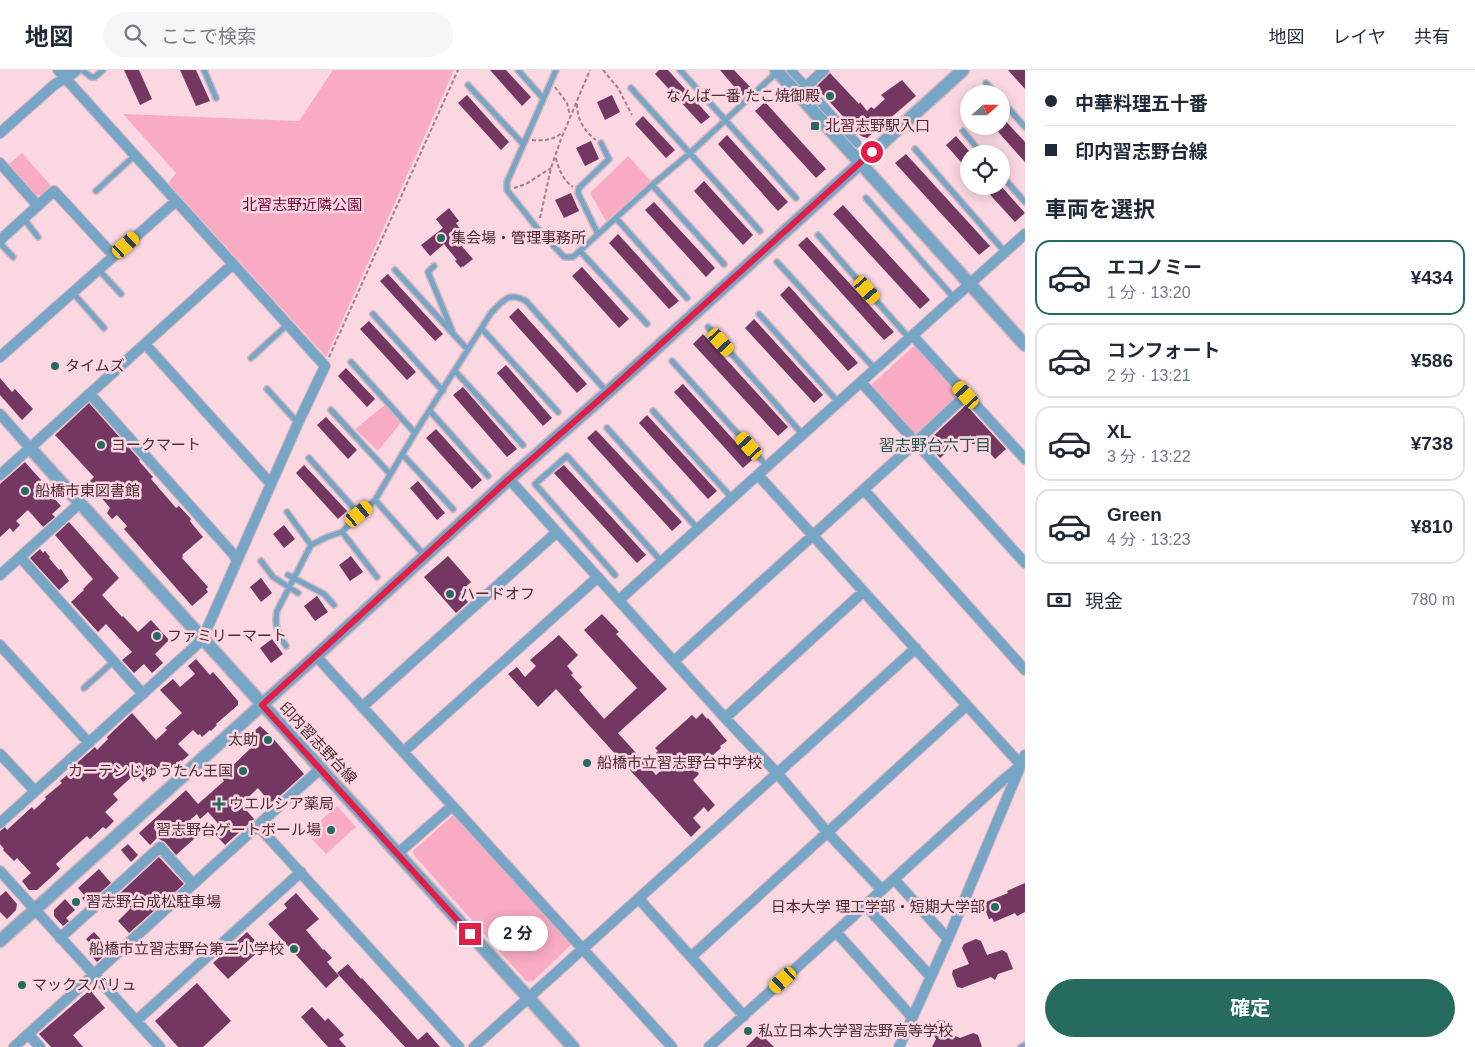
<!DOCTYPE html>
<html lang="ja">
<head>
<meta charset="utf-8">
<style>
	:root { --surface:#fff; --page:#f6f6f7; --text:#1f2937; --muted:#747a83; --line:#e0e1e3; --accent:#266b5f }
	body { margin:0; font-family:Arial,"Noto Sans JP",sans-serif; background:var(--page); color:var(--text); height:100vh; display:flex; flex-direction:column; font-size:19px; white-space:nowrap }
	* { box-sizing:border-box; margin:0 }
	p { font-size:16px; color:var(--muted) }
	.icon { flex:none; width:28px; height:28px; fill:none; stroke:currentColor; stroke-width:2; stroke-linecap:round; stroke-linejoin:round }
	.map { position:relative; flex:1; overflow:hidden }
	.drawer { display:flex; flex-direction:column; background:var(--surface); width:450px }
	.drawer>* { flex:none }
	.top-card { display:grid; align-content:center; height:110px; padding:0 20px; background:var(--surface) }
	.needle { width:32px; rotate:69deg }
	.buttons { position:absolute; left:960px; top:15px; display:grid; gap:10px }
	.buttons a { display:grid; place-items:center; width:50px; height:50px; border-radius:50%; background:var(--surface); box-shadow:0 2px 12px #0003; font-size:25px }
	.end { position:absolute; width:22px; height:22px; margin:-11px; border:6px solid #e11d48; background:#fff; box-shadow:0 0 0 2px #fff }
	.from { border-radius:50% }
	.bubble { position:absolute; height:35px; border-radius:18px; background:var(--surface); box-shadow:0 2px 12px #0003; font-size:16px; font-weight:700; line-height:35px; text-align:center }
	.car { position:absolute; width:15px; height:30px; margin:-15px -8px; border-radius:6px; box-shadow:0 0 4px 1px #0007; background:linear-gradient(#f5c518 24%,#345 0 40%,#f5c518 0 76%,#345 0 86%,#f5c518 0) }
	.top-card b { display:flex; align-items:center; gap:18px; height:48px; font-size:19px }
	.top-card b+b { border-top:1px solid var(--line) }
	.top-card i { width:12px; height:12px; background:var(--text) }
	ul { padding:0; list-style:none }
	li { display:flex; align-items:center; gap:15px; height:75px; margin:0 10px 8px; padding:0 10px; border:2px solid var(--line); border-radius:15px }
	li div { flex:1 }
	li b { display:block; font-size:19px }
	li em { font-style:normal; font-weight:700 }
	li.on { border-color:var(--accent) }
	li>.icon { width:45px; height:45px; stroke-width:1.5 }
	h2 { padding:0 20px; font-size:22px; line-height:60px }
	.pay { display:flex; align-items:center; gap:12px; height:55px; padding:0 20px; font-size:19px }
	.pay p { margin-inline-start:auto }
	.cta { display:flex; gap:10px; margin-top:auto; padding:10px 20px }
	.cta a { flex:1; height:58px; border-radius:30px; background:var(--accent); color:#fff; font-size:20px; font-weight:700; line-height:58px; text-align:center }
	header { display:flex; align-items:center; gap:30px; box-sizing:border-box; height:70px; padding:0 25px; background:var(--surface); border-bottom:1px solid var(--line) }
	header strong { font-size:24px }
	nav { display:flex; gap:28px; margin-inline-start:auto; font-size:18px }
	.search { width:350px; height:45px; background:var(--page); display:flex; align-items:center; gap:12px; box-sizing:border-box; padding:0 18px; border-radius:28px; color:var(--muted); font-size:19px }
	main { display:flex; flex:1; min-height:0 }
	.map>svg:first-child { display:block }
	.green { fill:#f8abc3 }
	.building { fill:#733762 }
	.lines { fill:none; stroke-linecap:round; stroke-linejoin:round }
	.service-casing { stroke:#d7b5bf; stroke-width:8 }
	.pedestrian-casing { stroke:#d7b5bf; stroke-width:10 }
	.minor-casing { stroke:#d7b5bf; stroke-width:12 }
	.tertiary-casing { stroke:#d7b5bf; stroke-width:15 }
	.path { stroke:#a17f89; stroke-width:2; stroke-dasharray:4 2.5; stroke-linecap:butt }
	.service { stroke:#76a5c5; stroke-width:5 }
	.pedestrian { stroke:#76a5c5; stroke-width:8 }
	.minor { stroke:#76a5c5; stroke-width:10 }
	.tertiary { stroke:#76a5c5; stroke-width:12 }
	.route { stroke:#e11d48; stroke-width:6 }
	.poi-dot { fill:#266b5f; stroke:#fad7e1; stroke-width:2 }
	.labels { text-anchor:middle; stroke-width:5; stroke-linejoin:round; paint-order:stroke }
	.poi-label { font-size:15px; fill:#4c2b35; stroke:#fad7e1; text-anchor:start }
	.park-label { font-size:15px; fill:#72003a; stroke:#fad7e1 }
	.street-label { font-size:15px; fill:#4c2b35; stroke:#fad7e1 }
	.neighbourhood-label { font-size:16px; fill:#22584e; stroke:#fad7e1 }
</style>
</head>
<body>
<header>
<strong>地図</strong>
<div class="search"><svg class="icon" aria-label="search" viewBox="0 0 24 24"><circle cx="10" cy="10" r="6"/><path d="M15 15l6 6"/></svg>ここで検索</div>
<nav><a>地図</a><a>レイヤ</a><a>共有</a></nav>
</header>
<main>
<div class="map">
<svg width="1025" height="977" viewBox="0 0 1025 977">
	<rect width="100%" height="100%" fill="#fad7e1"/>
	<!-- green -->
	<path class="green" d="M333 0H454L326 287 168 113 176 103 123 44 299 51Z
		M22 83 51 116 41 125H36L9 94Z
		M628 86 651 111 606 151 590 123Z
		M915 275 958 323V328L916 365H912L869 317Z
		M385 335 402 351 378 381 355 359Z
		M337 736 356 757 326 784 307 763Z
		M457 745 572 874 533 911H526L414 785 413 781 452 746Z"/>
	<!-- building -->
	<path class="building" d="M124 0H139L152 29 140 35Z
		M180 0H196L210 31 196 36Z
		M490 0H506L531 27 522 36Z
		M659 0H668L710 47 701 54 655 4Z
		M720 0H734L751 18 742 26Z
		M1008 0H1025V19Z
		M830 3 859 34 860 32 867 41 871 37 874 39 885 29 881 25 902 10 916 26 867 68 861 66 816 17Z
		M467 25 509 72 501 80 458 33Z
		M612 25 620 42 605 50 597 32Z
		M765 32 826 99 816 108 755 41Z
		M643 46 675 80 666 88 635 54Z
		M1001 46 1025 72V92L993 56H1001Z
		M727 65 788 132 778 141 718 74Z
		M956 66 969 81V101L946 75Z
		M591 71 599 89 585 96 576 78Z
		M906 84 990 176 979 185 895 93Z
		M704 111 753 165 743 175 694 121Z
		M982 116H1001L1025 143 1015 152Z
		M571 123 579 141 564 148 555 130Z
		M654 132 715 198 706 207 645 140Z
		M843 135 930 230 920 239 833 144Z
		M449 138 459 151 456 153 461 160 453 166 473 189 463 197 462 196 461 198 455 191 457 190 444 174 430 186 421 175 443 158 436 149Z
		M618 164 679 231 669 239 609 173Z
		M807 167 894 262 884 270 798 175Z
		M582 197 629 249 619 258 572 206Z
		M388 204 443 264 435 271 380 211Z
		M789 216 858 293 848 301 780 225Z
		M518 238 587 314 577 323 509 247Z
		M754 249 823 325 814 333 745 258Z
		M369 251 416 302 407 310 360 259Z
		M703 264 788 357 778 366 693 274Z
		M506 295 552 348 543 356 497 303Z
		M346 298 375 329 367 337 338 306Z
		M0 308 12 322 15 319 33 339 22 350 0 325Z
		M683 314 752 390 743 398 674 322Z
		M463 317 517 379 507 387 453 325Z
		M89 333 140 390 139 391 153 407 151 409 176 438 179 436 191 449 190 451 193 455 203 467 182 485 183 486 182 488 208 517 206 519 208 522 192 536 124 459 127 456 117 445 112 449 107 443 110 438 97 422 99 420 90 411 94 407 55 365Z
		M966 335 1006 379 995 389 981 373 972 374 971 365 963 372 961 370 940 388 928 374 931 372 929 370Z
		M647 345 717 421 708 429 639 353Z
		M326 347 357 380 348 389 317 355Z
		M436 359 482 410 472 419 426 368Z
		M596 360 682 452 672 461 587 368Z
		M25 392 41 410 39 412 61 436 52 444 55 447 43 457 28 440 16 451 20 455 13 462 10 458 0 467V414Z
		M304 395 347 441 338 449 296 403Z
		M564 395 646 485 637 493 554 403Z
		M418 411 445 443 437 450 410 418Z
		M69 452 119 508 102 525 122 547 123 546 138 562 151 550 169 570 155 584 163 593 152 603 144 594 134 603 122 590 132 582 106 554 98 562 71 532 84 520 83 519 93 509 55 465Z
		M284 455 295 469 284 478 273 464Z
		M40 479 43 483 45 481 50 487 49 488 59 500 61 499 69 511 59 520 30 488Z
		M351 486 363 502 350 511 339 495Z
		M448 486 471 512 460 522 468 532 456 543 424 507Z
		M261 508 272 523 261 532 250 517Z
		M317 526 328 542 315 551 304 536Z
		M602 544 619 562 616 564 667 619 618 663 656 705 667 695 656 683 658 681 655 678 692 645 696 649 702 643 707 649 708 648 727 671 720 676 721 678 696 700 699 704 693 710 715 735 708 742 704 737 693 748 701 757 691 767 556 619 538 637 508 604 517 597 525 607 536 596 530 590 559 565 578 585 567 596 573 603 571 605 582 617 579 620 604 649 637 618 584 560Z
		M272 569 283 584 271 593 260 578Z
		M196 589 210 605 213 602 221 611 238 631V635L216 654 217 655 211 661 210 660 202 667 200 664 198 665 193 660 178 674 189 685 182 691 181 690 172 698 166 692 143 712 136 703 113 724 118 730 105 742 114 751 106 759 103 757 90 769 87 766 69 782 56 794 60 799 37 820H29L22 811 31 803 17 788 14 791 3 780 4 779 0 774V761L5 757 7 760 32 737 34 740 46 729 45 727 62 713 60 711 72 701 70 699 95 677 97 680 108 669 107 667 132 643 156 670 167 660 165 658 182 643 160 620 173 609 180 617 195 604 188 596Z
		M260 656 270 665 304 704 271 734 258 718 241 734 254 749 225 775 215 764 222 758 208 742 200 749 197 744 184 755 195 768 176 785 165 772 157 768 150 775 139 763 186 720 198 734 224 711 221 707 252 677 248 672 256 665 253 662Z
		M128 774 138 785 131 792 121 780Z
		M159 787 184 814 129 863 118 851 131 838 119 824Z
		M99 799 111 813 87 834 82 828 85 826 78 818Z
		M1025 813V842L1017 846 1015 843 994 852 992 848 989 849 984 837 987 835 986 832 1008 823 1007 821Z
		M6 821 17 834 16 840 7 849 0 842V826Z
		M296 823 319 849 306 860 323 880 324 879 332 888 327 892 339 906 326 918 268 854 287 838 284 834Z
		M65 829 75 840 66 848 69 851 63 856 54 846V840Z
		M94 862 111 880 97 892 90 884 95 880 86 869Z
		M247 862 262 878 228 909 213 893Z
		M976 869 981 871 987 885 1002 880 1007 883 1013 899 998 904 995 910 991 907 962 918 957 917 952 904 953 900 969 894 962 878 964 874Z
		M348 894 361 909 362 908 418 970 427 962 440 977H405L337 903Z
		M197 913 231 951 203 977H178L155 951Z
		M90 920 105 938 73 965 83 977H51L39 964Z
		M312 937 325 951 328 948 344 965 339 969 346 977H328L301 947Z
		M941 950 945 951 950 964 960 968 973 963 978 965 982 977H932L936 969 930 957 932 953Z
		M760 963 774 977H746Z"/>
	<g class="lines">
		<!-- service casing -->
		<g class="service-casing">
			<path id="service" d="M82 0 91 7H95L103 0
				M204 0 216 28
				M518 0 543 28
				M556 0 507 112V120L537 158 564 187H573L652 115 689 84 777 2
				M680 0 796 128
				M986 13 996 24
				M468 15 523 74
				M631 18 760 161
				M1001 30 1025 57
				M963 61 982 84
				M915 79 1005 182
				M1001 105 1025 132
				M652 115 724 194
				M96 121 134 86
				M866 128 954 228
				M616 148 687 228
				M24 149 38 167
				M598 164 578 123 579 118 609 89 601 73
				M818 165 910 269
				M0 173 13 187
				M580 181 647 254
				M777 192 875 299
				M434 196 428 202 452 260
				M99 200 121 224
				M395 200 468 280
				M73 223 104 258
				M373 244 443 321
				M759 244 839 333
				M708 257 803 365
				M482 259 558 342
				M251 288 287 255
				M672 291 767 396
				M351 292 415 363
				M455 301 523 375
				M267 319 298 353
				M331 340 390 404
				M430 341 488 406
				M653 341 732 428
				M607 358 698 459
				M402 384 453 439
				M309 388 359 444
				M375 430 425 486
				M287 442 311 475
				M342 462 377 507
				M261 491 273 507 298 523
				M288 505 324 524 334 535
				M615 505 535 414 567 386 662 492
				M286 576C278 564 274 556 277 541L311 475 327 467 342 462 359 444 375 430 415 363 491 243C503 231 508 221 526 231L607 322
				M84 618 114 591
				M1021 977 1025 975"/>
		</g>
		<!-- pedestrian casing -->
		<g class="pedestrian-casing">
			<path id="pedestrian" d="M791 0 802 12
				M810 21 857 73"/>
		</g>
		<!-- minor casing -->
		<g class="minor-casing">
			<path id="minor" d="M798 24 824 0
				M0 63 54 15 65 8
				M0 93 38 136
				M0 170 54 121 114 186
				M913 266 1025 389
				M145 274 271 414
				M0 287 176 131
				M861 312 1025 493
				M90 324 234 485 237 491
				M0 344 30 378
				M0 405 233 194
				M509 409 725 648 777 703 827 762 882 820
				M864 420 1025 600
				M20 487 143 624
				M0 505 79 434
				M619 530 1025 164
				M0 575 89 673
				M316 586 672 977
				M674 591 915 373 966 325
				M362 637 557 462
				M725 648 863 522
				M403 682 598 507
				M0 684 35 721
				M0 753 202 570 298 353 325 296 58 0
				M258 756 459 977
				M397 784 452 736
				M0 801 160 977
				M894 809 948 869
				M639 829 744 946
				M865 835 931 907
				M836 862 912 947
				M60 868 160 777 193 814
				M691 887 966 636
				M136 951 301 802
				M28 964 40 977
				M14 977 320 699
				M474 977 916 578
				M709 977 1002 711 1021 695 758 405
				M899 977 948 869 1025 685"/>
		</g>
		<!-- tertiary casing -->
		<g class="tertiary-casing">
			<path id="tertiary" d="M776 0 1025 275
				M65 8 75 0
				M30 378 573 977
				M0 871 316 586 509 409 607 323 963 0"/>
		</g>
		<!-- path -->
		<path class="path" d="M603 0 618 18 632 45
			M555 17 567 33 570 46
			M577 34C577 49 584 61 596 70
			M532 70C544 71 554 70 563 62
			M556 88C559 100 563 110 573 117
			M514 118 526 114 551 98
			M540 148 551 98 561 69 590 0
			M329 287 458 0"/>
		<!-- service -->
		<use href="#service" class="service"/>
		<!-- pedestrian -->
		<use href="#pedestrian" class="pedestrian"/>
		<!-- minor -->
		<use href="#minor" class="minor"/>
		<!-- tertiary -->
		<use href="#tertiary" class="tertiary"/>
	</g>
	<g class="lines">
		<!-- route -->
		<path class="route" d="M470 864 262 635 509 409 608 322 872 82"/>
	</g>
	<!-- markers -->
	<g class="poi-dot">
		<circle cx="830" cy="26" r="5"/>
		<rect x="810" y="51" width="10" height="10" rx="2.5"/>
		<circle cx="441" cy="168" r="5"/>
		<circle cx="55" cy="296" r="5"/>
		<circle cx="101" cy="375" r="5"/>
		<circle cx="25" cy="421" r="5"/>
		<circle cx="450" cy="524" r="5"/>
		<circle cx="157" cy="566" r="5"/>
		<circle cx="268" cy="670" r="5"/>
		<circle cx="587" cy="693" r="5"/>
		<circle cx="243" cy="701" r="5"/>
		<path d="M216.5 726.5h5v5h5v5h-5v5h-5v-5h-5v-5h5z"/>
		<circle cx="331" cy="760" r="5"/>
		<circle cx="76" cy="832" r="5"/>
		<circle cx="995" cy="837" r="5"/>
		<circle cx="294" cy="879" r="5"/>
		<circle cx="22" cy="915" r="5"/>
		<circle cx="748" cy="961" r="5"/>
	</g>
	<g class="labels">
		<!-- poi labels -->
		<g class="poi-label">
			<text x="820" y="31" text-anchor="end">なんば一番 たこ焼御殿</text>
			<text x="825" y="61">北習志野駅入口</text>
			<text x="451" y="173">集会場・管理事務所</text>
			<text x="65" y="301">タイムズ</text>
			<text x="111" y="380">ヨークマート</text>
			<text x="35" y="426">船橋市東図書館</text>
			<text x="460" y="529">ハードオフ</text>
			<text x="167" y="571">ファミリーマート</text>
			<text x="258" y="675" text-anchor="end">太助</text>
			<text x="597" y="698">船橋市立習志野台中学校</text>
			<text x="233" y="706" text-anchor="end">カーテンじゅうたん王国</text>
			<text x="229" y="739">ウエルシア薬局</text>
			<text x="321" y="765" text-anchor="end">習志野台ゲートボール場</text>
			<text x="86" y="837">習志野台成松駐車場</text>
			<text x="985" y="842" text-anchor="end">日本大学 理工学部・短期大学部</text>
			<text x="284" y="884" text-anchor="end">船橋市立習志野台第二小学校</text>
			<text x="32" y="920">マックスバリュ</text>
			<text x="758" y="966">私立日本大学習志野高等学校</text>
		</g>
		<!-- park labels -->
		<g class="park-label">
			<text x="302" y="140">北習志野近隣公園</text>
		</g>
		<!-- street labels -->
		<g class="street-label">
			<text transform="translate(318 673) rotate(47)" y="5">印内習志野台線</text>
		</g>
		<!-- neighbourhood labels -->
		<g class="neighbourhood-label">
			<text x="935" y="381">習志野台六丁目</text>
		</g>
	</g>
</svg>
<div class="buttons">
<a><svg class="needle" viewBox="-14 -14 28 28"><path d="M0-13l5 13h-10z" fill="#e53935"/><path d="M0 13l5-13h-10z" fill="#747a83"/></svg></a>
<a><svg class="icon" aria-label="locate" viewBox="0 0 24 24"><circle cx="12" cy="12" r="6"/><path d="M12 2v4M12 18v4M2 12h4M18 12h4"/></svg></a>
</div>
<i class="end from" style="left:872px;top:82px"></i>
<i class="end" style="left:470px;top:864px"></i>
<div class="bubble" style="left:488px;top:846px;width:60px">2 分</div>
<i class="car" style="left:126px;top:175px;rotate:48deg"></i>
<i class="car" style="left:867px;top:220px;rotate:139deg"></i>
<i class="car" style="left:721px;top:272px;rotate:138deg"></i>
<i class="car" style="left:966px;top:325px;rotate:318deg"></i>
<i class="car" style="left:749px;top:376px;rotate:318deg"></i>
<i class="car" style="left:359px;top:444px;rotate:50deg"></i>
<i class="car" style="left:783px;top:910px;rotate:228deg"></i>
</div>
<section class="drawer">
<div class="top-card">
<b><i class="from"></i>中華料理五十番</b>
<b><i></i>印内習志野台線</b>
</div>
<h2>車両を選択</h2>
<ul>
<li class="on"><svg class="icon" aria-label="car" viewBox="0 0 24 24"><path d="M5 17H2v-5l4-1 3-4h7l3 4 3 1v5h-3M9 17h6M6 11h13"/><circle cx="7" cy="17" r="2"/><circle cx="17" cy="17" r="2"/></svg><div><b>エコノミー</b><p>1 分 · 13:20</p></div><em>¥434</em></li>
<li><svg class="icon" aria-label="car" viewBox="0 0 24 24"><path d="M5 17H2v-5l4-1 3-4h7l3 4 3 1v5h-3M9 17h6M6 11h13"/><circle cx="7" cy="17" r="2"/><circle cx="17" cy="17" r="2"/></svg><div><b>コンフォート</b><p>2 分 · 13:21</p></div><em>¥586</em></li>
<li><svg class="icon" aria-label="car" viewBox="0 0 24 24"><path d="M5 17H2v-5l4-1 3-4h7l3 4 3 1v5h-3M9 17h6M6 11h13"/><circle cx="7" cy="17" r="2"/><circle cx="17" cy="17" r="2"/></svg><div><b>XL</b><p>3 分 · 13:22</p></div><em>¥738</em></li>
<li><svg class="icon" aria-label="car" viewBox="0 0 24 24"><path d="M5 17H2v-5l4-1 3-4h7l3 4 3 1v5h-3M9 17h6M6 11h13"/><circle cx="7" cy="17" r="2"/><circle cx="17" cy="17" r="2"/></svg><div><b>Green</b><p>4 分 · 13:23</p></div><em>¥810</em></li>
</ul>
<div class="pay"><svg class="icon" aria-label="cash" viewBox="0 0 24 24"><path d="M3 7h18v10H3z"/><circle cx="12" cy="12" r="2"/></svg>現金<p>780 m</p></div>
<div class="cta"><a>確定</a></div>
</section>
</main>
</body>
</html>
